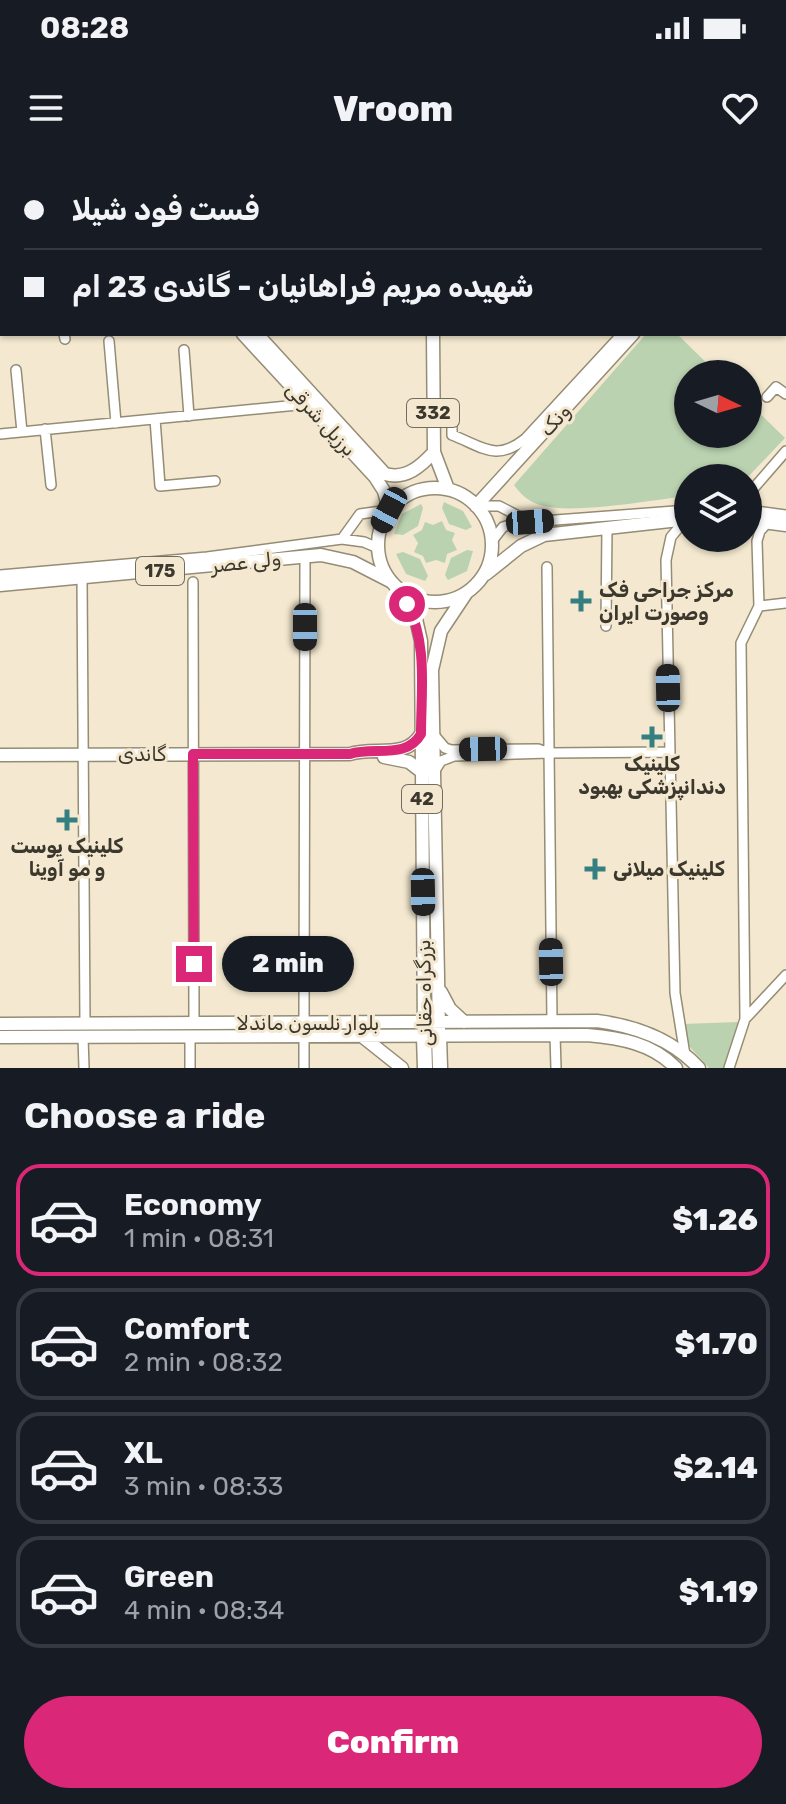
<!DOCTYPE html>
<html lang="en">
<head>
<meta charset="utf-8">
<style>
	:root { --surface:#171b24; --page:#20242c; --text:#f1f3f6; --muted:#9ea1a6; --line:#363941; --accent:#db2777 }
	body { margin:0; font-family:Rubik,"Noto Naskh Arabic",sans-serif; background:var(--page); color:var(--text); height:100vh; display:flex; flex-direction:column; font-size:30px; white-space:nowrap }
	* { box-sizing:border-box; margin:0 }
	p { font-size:26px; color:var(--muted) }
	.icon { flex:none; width:44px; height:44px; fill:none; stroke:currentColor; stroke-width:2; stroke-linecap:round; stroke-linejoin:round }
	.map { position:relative; height:908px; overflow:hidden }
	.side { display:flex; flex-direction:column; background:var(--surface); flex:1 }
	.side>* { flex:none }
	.hud { position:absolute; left:0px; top:0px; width:786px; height:176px; box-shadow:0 2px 6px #0004; display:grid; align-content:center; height:176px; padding:0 24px; background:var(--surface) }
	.needle { width:52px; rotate:95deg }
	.buttons { position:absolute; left:674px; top:200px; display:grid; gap:16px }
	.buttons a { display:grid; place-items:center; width:88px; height:88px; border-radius:50%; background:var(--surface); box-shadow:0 2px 6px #0004; font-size:40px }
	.end { position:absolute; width:36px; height:36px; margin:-18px; border:10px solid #db2777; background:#fff; box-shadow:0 0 0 4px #fff }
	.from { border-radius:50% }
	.bubble { position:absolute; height:56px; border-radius:28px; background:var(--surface); box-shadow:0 2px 6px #0004; font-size:26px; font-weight:800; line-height:56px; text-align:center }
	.car { position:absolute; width:24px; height:48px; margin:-24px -12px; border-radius:10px; box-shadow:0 0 6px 2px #0007; background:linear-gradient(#222 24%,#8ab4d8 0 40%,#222 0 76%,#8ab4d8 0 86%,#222 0) }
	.hud b { display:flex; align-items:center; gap:28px; height:76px; font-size:30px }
	.hud b+b { border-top:2px solid var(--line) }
	.hud i { width:20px; height:20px; background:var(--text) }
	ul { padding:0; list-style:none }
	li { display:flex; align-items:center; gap:24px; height:112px; margin:0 16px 12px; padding:0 8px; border:4px solid var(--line); border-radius:24px }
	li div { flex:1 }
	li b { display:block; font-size:30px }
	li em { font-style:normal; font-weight:800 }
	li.on { border-color:var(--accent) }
	li>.icon { width:72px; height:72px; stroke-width:1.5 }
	h2 { padding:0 24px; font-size:36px; line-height:96px }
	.action { display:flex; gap:16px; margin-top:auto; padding:16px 24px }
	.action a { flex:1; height:92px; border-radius:48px; background:var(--accent); color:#fff; font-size:32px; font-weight:800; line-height:92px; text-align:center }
	.status { display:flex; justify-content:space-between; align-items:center; height:56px; padding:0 40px; background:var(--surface); direction:ltr }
	.status svg { height:22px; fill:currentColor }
	header { display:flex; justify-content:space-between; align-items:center; height:104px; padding:0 24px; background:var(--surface); font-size:36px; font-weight:800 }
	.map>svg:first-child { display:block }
	.green { fill:#bad2b0 }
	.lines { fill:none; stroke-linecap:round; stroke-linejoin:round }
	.minor-casing { stroke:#958c75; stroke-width:12 }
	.major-casing { stroke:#958c75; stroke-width:15 }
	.highway-casing { stroke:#958c75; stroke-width:17 }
	.minor { stroke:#fff; stroke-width:9 }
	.major { stroke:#fff; stroke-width:12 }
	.highway { stroke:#fff; stroke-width:14 }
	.route { stroke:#db2777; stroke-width:10 }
	.poi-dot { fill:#357e81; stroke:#f4e9d0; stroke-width:3 }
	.labels { text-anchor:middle; stroke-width:6; stroke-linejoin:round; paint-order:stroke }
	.shield { fill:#f4e9d0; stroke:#736d5f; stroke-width:2 }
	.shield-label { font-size:18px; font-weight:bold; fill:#3c382e }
	.street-label { font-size:20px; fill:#3c382e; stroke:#f4e9d0 }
	.poi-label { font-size:20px; font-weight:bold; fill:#3c382e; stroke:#f4e9d0; text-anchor:start }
</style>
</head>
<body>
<div class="status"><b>08:28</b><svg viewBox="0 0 49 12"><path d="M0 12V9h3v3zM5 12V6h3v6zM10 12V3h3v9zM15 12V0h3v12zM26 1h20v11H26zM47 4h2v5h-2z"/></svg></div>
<header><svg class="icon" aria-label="menu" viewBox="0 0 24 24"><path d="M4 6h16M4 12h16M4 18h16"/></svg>Vroom<svg class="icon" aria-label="heart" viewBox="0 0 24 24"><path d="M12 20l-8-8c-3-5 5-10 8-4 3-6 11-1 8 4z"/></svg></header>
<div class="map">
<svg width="786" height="908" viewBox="0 0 786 908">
	<rect width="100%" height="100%" fill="#f4e9d0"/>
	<!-- green -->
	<path class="green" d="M646 174H677L718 214H688V274H748V242L785 278 747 318H688V336C653 340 574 354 544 346 530 343 522 336 514 325Z
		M444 342 463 351 472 367 466 370 449 364 442 348Z
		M421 344 423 348 418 366 403 375 394 374 402 354Z
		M442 361 446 370 455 373 452 380 457 390 447 394 445 403 436 400 426 403 423 396 414 392 418 383 413 375 422 370 425 362 433 365Z
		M467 390 473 391 467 411 448 420 445 415 451 398Z
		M403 392 420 399 428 416 425 421 406 414 396 394Z
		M738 862 724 908H709L689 886 683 864Z"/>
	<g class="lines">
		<!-- minor casing -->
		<g class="minor-casing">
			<path id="minor" d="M151 2 154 0
				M781 2 783 0
				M784 74 786 72
				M784 116 786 118
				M64 174 65 179
				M109 181 116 263
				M184 190 189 256
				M16 210 22 272
				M767 237 776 227 786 234
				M433 250 452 257V275C483 287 496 302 525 279L622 174
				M155 259 160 326 215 321
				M45 269 51 325
				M0 274 308 244
				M753 329 786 291
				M476 346H499L530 362
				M748 350 786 355
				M342 379 360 354 389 350
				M492 381 503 367 516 363 688 350
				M547 407 552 861
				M0 415 207 397 342 379 364 382 378 388
				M82 418 85 864
				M193 422 194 863
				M759 446 786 443
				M606 466 607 367
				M549 593 669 592
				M434 612 441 601 454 596 549 593 538 589 451 590 445 588 434 575
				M745 859 741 483 759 446 757 381 760 371 768 362
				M304 863 305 403
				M555 875 556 908
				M83 877 84 908
				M685 895 675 833 666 400 671 377 686 359
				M190 908V877
				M304 908V877
				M729 908 745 859 786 815"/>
		</g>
		<!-- major casing -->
		<g class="major-casing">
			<path id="major" d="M94 0 96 2
				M347 0 349 2
				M434 2V0
				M523 2 524 0
				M784 9 786 7
				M0 83H2
				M243 174 375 317 384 331 389 350
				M257 174 385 314C406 320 421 306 434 292
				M433 174 434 292 448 329
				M378 385a57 57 0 1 1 114 0a57 57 0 1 1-114 0Z
				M476 346 633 174
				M748 360 786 365
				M486 414 521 386 544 375 688 359
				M0 425 321 395 353 402 390 421
				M397 428 416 459 421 481 424 871
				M0 595 350 594C374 586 406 600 421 574
				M384 597 409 602 422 612
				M441 832 450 849 464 862
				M0 864 597 861C636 866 672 879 699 908
				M439 868 432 510 441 471 467 432
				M0 877 587 875C620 878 652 883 676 908
				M363 877 402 908"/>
		</g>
		<!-- highway casing -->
		<g class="highway-casing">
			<path id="highway" d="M439 876 440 908
				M424 877 425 908"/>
		</g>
		<!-- minor -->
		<use href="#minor" class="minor"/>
		<!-- major -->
		<use href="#major" class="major"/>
		<!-- highway -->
		<use href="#highway" class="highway"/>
	</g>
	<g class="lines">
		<!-- route -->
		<path class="route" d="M194 804 193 594H350C374 586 406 600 421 574 421 531 428 483 407 444"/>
	</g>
	<!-- markers -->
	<g class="poi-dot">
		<path d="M577 429h8v8h8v8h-8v8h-8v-8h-8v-8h8z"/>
		<path d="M648 565h8v8h8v8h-8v8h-8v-8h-8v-8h8z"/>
		<path d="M63 648h8v8h8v8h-8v8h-8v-8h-8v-8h8z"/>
		<path d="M591 697h8v8h8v8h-8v8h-8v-8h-8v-8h8z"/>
	</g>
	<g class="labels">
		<!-- shield labels -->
		<g class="shield">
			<rect x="407" y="239" width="52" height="28" rx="6"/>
			<rect x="136" y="397" width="48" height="28" rx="6"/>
			<rect x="402" y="625" width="40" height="28" rx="6"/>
		</g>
		<g class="shield-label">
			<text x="433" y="259">332</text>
			<text x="160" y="417">175</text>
			<text x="422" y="645">42</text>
		</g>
		<!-- street labels -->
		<g class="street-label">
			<text transform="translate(321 259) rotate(47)" y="7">برزیل شرقی</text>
			<text transform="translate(555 260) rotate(-48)" y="7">ونک</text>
			<text transform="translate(246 402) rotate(-6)" y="7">ولی عصر</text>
			<text x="142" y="601">گاندی</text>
			<text transform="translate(424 833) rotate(-91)" y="7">بزرگراه حقانی</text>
			<text x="308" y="870">بلوار نلسون ماندلا</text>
		</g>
		<!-- poi labels -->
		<g class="poi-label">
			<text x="599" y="437">مرکز جراحی فک<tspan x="599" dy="23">وصورت ایران</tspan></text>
			<text x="652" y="611" text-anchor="middle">کلینیک<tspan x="652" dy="23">دندانپزشکی بهبود</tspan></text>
			<text x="67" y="693" text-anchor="middle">کلینیک پوست<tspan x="67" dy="23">و مو آوینا</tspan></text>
			<text x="613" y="716">کلینیک میلانی</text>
		</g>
	</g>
</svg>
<div class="buttons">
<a><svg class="needle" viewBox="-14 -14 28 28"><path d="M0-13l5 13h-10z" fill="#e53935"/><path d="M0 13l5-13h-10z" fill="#9ea1a6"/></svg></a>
<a><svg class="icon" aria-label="layers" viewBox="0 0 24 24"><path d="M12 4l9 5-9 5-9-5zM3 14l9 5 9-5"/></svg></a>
</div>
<i class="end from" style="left:407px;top:444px"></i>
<i class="end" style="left:194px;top:804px"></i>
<div class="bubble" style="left:222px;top:776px;width:132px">2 min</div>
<i class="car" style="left:389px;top:350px;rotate:208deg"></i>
<i class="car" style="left:530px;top:362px;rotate:86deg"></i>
<i class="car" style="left:305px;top:467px;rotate:180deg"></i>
<i class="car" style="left:668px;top:528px;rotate:359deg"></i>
<i class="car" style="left:483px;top:589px;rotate:269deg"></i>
<i class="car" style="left:423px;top:732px;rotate:179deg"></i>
<i class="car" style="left:551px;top:802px;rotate:359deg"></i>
<div class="hud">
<b><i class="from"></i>فست فود شیلا</b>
<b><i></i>شهیده مریم فراهانیان - گاندی 23 ام</b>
</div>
</div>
<section class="side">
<h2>Choose a ride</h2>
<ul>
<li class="on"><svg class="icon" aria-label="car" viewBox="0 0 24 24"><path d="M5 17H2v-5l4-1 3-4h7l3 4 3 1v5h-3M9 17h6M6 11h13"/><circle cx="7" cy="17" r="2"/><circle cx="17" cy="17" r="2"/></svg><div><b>Economy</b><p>1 min · 08:31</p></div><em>$1.26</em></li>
<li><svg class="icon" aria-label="car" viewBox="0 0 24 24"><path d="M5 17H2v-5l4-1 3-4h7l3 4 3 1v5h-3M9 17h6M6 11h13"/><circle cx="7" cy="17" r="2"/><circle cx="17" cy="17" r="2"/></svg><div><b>Comfort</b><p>2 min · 08:32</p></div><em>$1.70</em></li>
<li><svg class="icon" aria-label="car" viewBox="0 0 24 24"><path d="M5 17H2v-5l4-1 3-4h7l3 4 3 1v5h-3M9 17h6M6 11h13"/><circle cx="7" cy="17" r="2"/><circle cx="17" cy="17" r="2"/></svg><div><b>XL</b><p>3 min · 08:33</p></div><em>$2.14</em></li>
<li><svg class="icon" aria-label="car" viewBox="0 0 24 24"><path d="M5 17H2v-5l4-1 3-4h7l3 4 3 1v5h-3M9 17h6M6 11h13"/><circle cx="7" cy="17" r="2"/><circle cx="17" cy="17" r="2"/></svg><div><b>Green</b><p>4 min · 08:34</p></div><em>$1.19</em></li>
</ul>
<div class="action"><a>Confirm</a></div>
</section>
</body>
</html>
